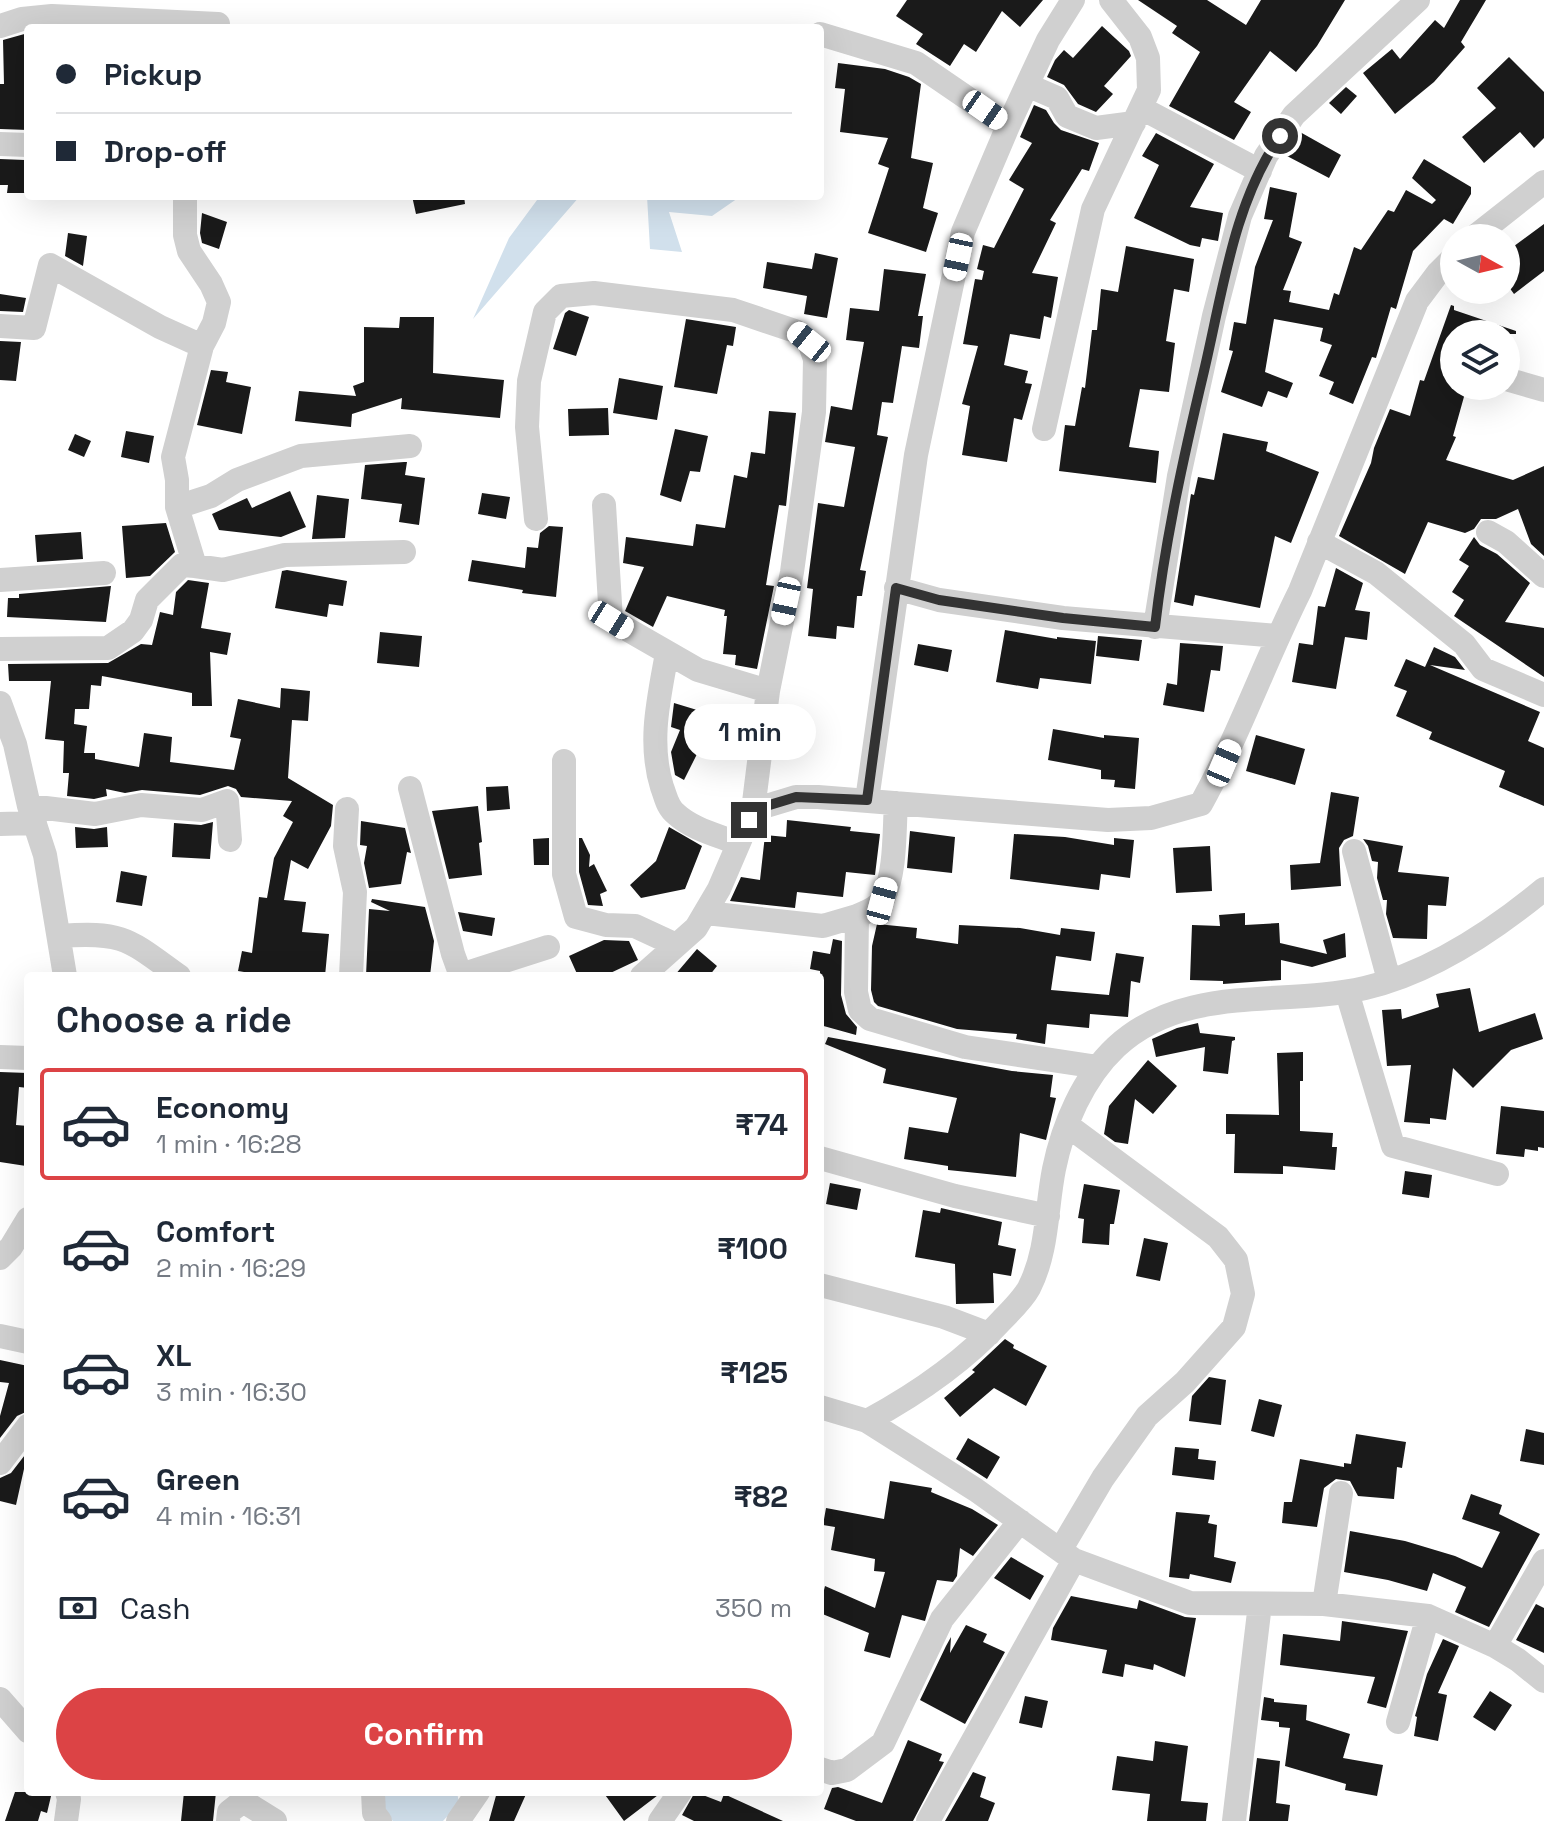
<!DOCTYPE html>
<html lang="en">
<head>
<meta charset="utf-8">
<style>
	:root { --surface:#fff; --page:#f2f2f3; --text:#1f2937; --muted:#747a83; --line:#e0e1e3; --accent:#dc4345 }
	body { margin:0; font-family:"Space Grotesk",sans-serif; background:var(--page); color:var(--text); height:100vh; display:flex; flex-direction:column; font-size:30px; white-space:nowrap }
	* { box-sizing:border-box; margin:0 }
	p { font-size:26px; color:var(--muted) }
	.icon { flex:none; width:44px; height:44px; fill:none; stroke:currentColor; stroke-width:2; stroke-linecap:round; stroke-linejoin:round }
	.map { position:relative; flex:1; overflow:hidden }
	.sheet { position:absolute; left:24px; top:972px; width:800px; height:824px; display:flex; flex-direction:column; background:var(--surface); border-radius:8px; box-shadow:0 8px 32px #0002 }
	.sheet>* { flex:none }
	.top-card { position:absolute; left:24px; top:24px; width:800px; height:176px; border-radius:8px; box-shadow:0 8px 32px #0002; display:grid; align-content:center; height:176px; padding:0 32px; background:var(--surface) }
	.needle { width:52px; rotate:98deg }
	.controls { position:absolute; left:1440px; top:224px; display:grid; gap:16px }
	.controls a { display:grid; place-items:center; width:80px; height:80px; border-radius:50%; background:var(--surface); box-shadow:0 8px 32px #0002; font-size:40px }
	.end { position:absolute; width:36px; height:36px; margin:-18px; border:10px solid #333; background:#fff; box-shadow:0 0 0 4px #fff }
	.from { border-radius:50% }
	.bubble { position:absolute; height:56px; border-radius:28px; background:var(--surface); box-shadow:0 8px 32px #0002; font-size:26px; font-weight:800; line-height:56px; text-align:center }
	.car { position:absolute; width:24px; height:48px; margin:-24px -12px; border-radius:10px; box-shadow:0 0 6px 2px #0007; background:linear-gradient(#fff 24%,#345 0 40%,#fff 0 76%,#345 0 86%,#fff 0) }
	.top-card b { display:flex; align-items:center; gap:28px; height:76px; font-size:30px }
	.top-card b+b { border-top:2px solid var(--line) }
	.top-card i { width:20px; height:20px; background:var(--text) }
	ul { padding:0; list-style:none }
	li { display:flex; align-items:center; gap:24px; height:112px; margin:0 16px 12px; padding:0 16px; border:4px solid transparent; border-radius:8px }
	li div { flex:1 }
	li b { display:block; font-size:30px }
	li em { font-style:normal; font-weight:800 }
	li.current { border-color:var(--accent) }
	li>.icon { width:72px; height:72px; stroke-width:1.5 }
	h2 { padding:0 32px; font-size:36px; line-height:96px }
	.pay { display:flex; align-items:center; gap:20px; height:88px; padding:0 32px; font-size:30px }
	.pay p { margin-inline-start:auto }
	.primary-button { display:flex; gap:16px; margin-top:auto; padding:16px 32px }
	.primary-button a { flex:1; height:92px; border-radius:48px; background:var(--accent); color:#fff; font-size:32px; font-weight:800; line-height:92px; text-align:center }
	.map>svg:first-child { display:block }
	.water { fill:#d1e0ec }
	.building { fill:#1a1a1a }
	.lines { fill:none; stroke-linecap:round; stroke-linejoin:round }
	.minor { stroke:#d0d0d0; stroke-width:24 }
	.route { stroke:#333; stroke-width:10 }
</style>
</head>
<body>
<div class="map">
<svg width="1544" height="1821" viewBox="0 0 1544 1821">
	<rect width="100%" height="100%" fill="#fff"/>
	<!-- water -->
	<path class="water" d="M540 196H580L473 319 509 238Z
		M647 196H741L712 216 669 212 682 252 650 249Z
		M379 1792H457L459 1803 443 1821H393L380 1811Z"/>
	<!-- building -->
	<path class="building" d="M907 0H1043L1020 27 1002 11 976 52 964 44 950 66 916 44 923 34 896 16Z
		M1138 0H1207L1246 25 1261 0H1345L1317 46 1296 72 1270 51 1234 102 1251 112 1234 140 1169 106 1200 52 1172 33 1177 26Z
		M1460 0H1486L1461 42 1465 47 1434 82 1395 114 1363 73 1392 49 1400 59 1435 20 1444 28Z
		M1102 26 1129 51 1131 56 1104 86 1113 94 1096 112 1078 104 1064 85 1047 77 1055 60 1064 50 1073 58Z
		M28 33V130L0 129V84H4L3 40Z
		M1509 57 1544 92V138L1534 148 1520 132 1484 163 1462 137 1496 108 1477 88Z
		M838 63 885 69 909 77 921 84 911 158 933 163 923 208 938 213 926 252 868 233 889 168 878 164 888 138 840 132 845 89 835 88Z
		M1346 87 1357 96 1341 114 1329 103Z
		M1034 105 1046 110 1054 123 1061 130 1099 143 1089 171 1082 169 1050 220 1056 223 1032 273 1058 277 1051 318 1044 316 1040 339 1010 334 1004 365 1028 371 1025 383 1032 384 1022 420 1014 418 1007 462 962 455 970 406 962 404 978 346 963 344 975 279 982 280 984 271 977 269 983 245 994 248 1024 189 1009 180 1032 143 1020 137Z
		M1300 132 1341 155 1329 178 1287 156Z
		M1156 133 1214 164 1190 207 1223 213 1218 241 1202 238 1200 247 1190 245 1134 218 1159 165 1142 156Z
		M0 159 25 160 24 169H28V193H7L8 185H0Z
		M1424 159 1471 187V194L1453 224 1444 219 1413 251 1396 309 1391 307 1376 358 1372 357 1353 404 1329 394 1334 382 1319 376 1332 345 1320 341 1323 328 1274 319 1265 372 1293 383 1287 398 1268 391 1262 407 1221 392 1233 351 1229 350 1234 322 1246 324 1255 267 1273 220 1264 219 1270 187 1297 193 1289 237 1302 242 1283 290 1291 291 1289 302 1329 310 1334 293 1339 295 1354 247 1361 250 1388 210 1394 212 1406 190 1432 204 1436 200 1412 178Z
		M412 196H464L465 204 416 214Z
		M202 213 227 222 219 249 202 243 200 233Z
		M1544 224V271L1514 294 1506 283V252Z
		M68 233 87 236 83 266 65 256Z
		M1126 246 1194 259 1189 292 1174 289 1166 341 1175 343 1169 392 1140 389 1129 447 1159 451 1156 483 1059 471 1065 425 1075 426 1082 387 1085 388 1092 330H1097L1101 289 1118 292Z
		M815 253 838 258 827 318 804 314 807 296 763 288 767 262 812 269Z
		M884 269 926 274 918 316H923L919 348 902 346 893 403 882 402 877 435 888 437 860 570 866 571 862 596H857L854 628 837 626 836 639 808 636 813 589 807 588 818 503 844 507 855 447 825 442 831 406 852 410 864 342 846 340 850 308 879 311Z
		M0 294 26 298 23 312 0 311Z
		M1451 305 1454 306V310L1516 331V334H1454V386H1467L1453 436 1456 437 1446 460 1513 480 1544 466V556L1531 544 1518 509 1496 519H1481L1474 529 1465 533 1428 522 1405 574 1339 536 1371 463 1374 448 1390 409 1410 416 1420 380 1424 381Z
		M569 310 589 317 576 356 553 349 565 313Z
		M400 317H434L433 373 504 380 500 418 401 409 402 398 352 414 351 427 295 421 299 391 356 396 353 386 364 382V327L399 328Z
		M686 319 736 327 733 346 727 345 717 394 674 387Z
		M0 341 21 342 16 381 0 380Z
		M211 370 228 372 226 382 251 387 242 434 197 425Z
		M619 378 663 386 657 420 613 413Z
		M608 408 609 435 569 436 568 409Z
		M769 411 796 413 786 506 779 505 766 585 774 586 757 669 735 665 736 655 723 654 727 616H724L725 610 667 596 653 627 625 611 644 567 623 563 626 537 693 546 696 524 725 528 734 475 747 478 751 452 765 454Z
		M675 429 708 436 700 472 690 471 681 502 660 495Z
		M126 431 154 436 149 463 121 457Z
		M1223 433 1268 442 1266 451 1319 472 1291 543 1275 536 1260 608 1195 595 1193 606 1174 602 1191 494 1194 495 1198 477 1214 480Z
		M75 434 91 441 84 457 68 450Z
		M404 462H407L405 475 425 478 419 525 399 522 402 504 361 499 365 465Z
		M290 491 306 527 281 537 219 530 212 514 247 498 252 508Z
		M482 493 510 497 506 519 478 514Z
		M317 495 349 499 345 538 312 539Z
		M166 523 175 552 150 576 126 578 122 526Z
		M549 526 563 527 556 597 522 593 523 590 468 581 472 560 525 568 527 547 538 548 540 533Z
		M81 532 83 559 37 562 35 535Z
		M1474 537 1480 545 1497 554 1530 583 1505 622 1544 628V677L1454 616 1464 600 1452 592 1469 566 1459 560Z
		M1336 568 1363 583 1355 610 1370 612 1367 640 1345 637 1336 689 1292 682 1299 643 1313 645 1318 606 1325 607Z
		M287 570 347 581 343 606 329 604 327 617 275 608 282 571Z
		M188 580 209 583 201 628 231 633 227 655 210 652 212 706H192V693L102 676 101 686 91 685 89 709H75L74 724 87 726 84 753H95V759L139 767 144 733 172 737 170 762 234 770 241 739 230 737 238 699 280 708 281 688 310 691 308 721 292 720 288 778 333 805 331 826 308 869 291 860 284 900 306 902 302 932 329 934 325 976H267L238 971 242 951 252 953 259 897 267 898 274 858 293 822 283 816 292 801 241 797 236 789 228 786 200 795 142 790 125 793 106 789 107 796 94 799 67 796 69 773H63L64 741 45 739 51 681H9L8 664 108 663 141 644 152 645 160 612 173 615 176 592Z
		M111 586 106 622 7 617 8 598H19V594Z
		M1005 630 1057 639V637L1096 641 1091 684 1040 678 1038 689 996 682Z
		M380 632 422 636 419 667 377 663Z
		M1098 636 1142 640 1139 661 1096 656Z
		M1180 643 1223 646 1220 671 1211 670 1204 712 1163 705 1167 683 1177 685Z
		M918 644 952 650 948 672 914 665Z
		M1434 647 1455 657 1465 670 1430 665 1540 712 1528 741 1544 748V806L1499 787 1505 771 1429 739 1432 732 1396 716 1407 691 1394 686 1406 659 1425 667Z
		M674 703 730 720 717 760 697 754 684 780 675 775 671 752 680 730 671 727Z
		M1053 729 1104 738V735L1139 738 1135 789 1114 787 1115 780 1101 779V770L1048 760Z
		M1256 735 1305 749 1295 785 1246 771Z
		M508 786 510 809 487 811 486 787Z
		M1331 792 1359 797 1353 836 1344 840 1339 848 1341 886 1291 890 1290 865 1320 863Z
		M478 806 482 842 479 843 482 875 449 879 432 811Z
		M787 820 851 827 850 831 880 834 875 875 846 872 843 897 797 892 795 908 730 901 741 877 760 880 765 835 786 837Z
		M361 821 405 828 411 853 407 852 401 884 369 888 364 863 367 846 360 845Z
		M213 822 210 859 172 857 174 823 201 825Z
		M75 827 94 829 107 827 108 847 76 848Z
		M669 827 702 846 685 889 641 898 630 885 656 861Z
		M910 831 955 837 952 873 907 868Z
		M1014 834 1065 837 1114 845V838L1134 840 1130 878 1101 874 1099 890 1010 879Z
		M549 838V865H534L533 839Z
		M579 838H582L590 855 589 867 594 864 607 891 600 894 603 906 588 905 579 872Z
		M1363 839 1403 846 1398 872 1449 877 1446 906 1428 905 1427 939 1393 938 1386 914 1387 900H1383L1377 878 1378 862 1372 861 1368 846Z
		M1210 846 1212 891 1176 893 1173 848Z
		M121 871 147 876 142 906 116 902Z
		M372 899 425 907 434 941 430 976H366L369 909 390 911 371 902Z
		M458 912 495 918 492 936 463 931Z
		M1245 913V925L1279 923 1280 943 1327 954 1323 940 1345 933 1346 957 1312 967 1281 960V980L1223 984V981L1190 980 1192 925 1220 926 1219 915Z
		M877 924 917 928 916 938 958 944 959 925 1020 928 1060 935 1061 928 1095 932 1091 961 1056 956 1051 990 1109 995 1116 953 1144 957 1140 983 1131 981 1128 1017 1090 1014 1089 1028 1047 1024 1045 1044 1016 1039 1017 1034 957 1029 878 1006 874 1002 871 990 872 946Z
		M833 939 842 941 841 995 846 1014 857 1027 856 1035 820 1025V971L810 969 813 951 830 954Z
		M604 940 629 941 638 960 604 976H578L569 956Z
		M697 949 717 966 709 976H674Z
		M1470 988 1479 1032 1535 1013 1543 1039 1511 1050 1473 1088 1453 1068 1446 1120 1430 1118V1124L1404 1122 1411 1065 1387 1066 1382 1010 1401 1009 1402 1019 1439 1007 1436 994Z
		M1198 1023 1200 1033 1235 1037V1040L1232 1041 1228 1074 1203 1071 1205 1047 1156 1057 1152 1039 1177 1028Z
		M828 1037 1012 1071 1053 1075 1050 1097 1056 1098 1046 1140 1020 1133 1016 1177 948 1170V1166L904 1159 909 1127 948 1133 957 1098 883 1083 886 1069 825 1044Z
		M1303 1052V1081H1300V1131L1333 1133 1332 1147H1337L1335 1170 1283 1166V1174L1234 1173 1235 1134H1226V1114L1279 1115 1277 1053Z
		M1148 1060 1177 1086 1153 1114 1135 1099 1128 1144 1115 1142 1104 1134 1109 1106Z
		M0 1072 28 1073V1088L19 1087 16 1125 28 1126 26 1166 0 1162Z
		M1501 1106 1544 1111V1148L1538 1147V1151L1525 1149 1524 1157 1496 1154Z
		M1405 1171 1432 1175 1429 1198 1402 1194Z
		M830 1183 861 1189 857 1210 826 1204Z
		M1084 1184 1120 1190 1114 1224H1110L1109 1245 1082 1243 1084 1219 1078 1218Z
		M941 1208 1002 1222 998 1245 1016 1249 1011 1276 993 1273 994 1303 956 1304 955 1264 915 1257 923 1210 940 1213Z
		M1144 1238 1168 1243 1160 1281 1136 1276Z
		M1005 1339 1014 1345 1013 1348 1047 1366 1026 1406 994 1388 960 1417 944 1398 975 1372 972 1370Z
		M0 1360 28 1366V1411L17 1416 0 1438V1416L9 1383 0 1382Z
		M1209 1377 1226 1380 1221 1425 1189 1421 1192 1396Z
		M1259 1399 1282 1405 1274 1437 1251 1431Z
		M1526 1429 1544 1433V1465L1520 1461Z
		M1356 1434 1406 1442 1402 1468 1397 1467 1394 1499 1358 1496 1350 1481 1336 1479 1324 1488 1317 1527 1282 1523 1284 1502H1292L1300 1459 1344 1467V1463L1351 1464Z
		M968 1438 1000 1457 987 1479 956 1459Z
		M1175 1447 1199 1449 1198 1459 1216 1461 1214 1480 1172 1475Z
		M28 1451 16 1505 0 1501V1478L11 1473Z
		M890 1481 932 1488 931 1492 972 1509 998 1525 973 1556 960 1548 957 1576 953 1582 937 1580 925 1621 902 1615 890 1658 864 1651 869 1633 820 1613V1588L824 1590 825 1586 875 1608 885 1572 874 1571 875 1559 831 1550 835 1527 823 1525 826 1508 884 1519Z
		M1471 1494 1502 1505 1499 1514 1540 1534 1489 1627 1455 1612 1466 1587 1433 1573 1427 1591 1388 1580 1344 1572 1350 1531 1405 1541 1455 1556 1482 1568 1500 1532 1462 1519Z
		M1176 1512 1210 1515 1208 1523 1217 1525 1214 1557 1236 1562 1231 1583 1190 1574 1189 1579 1169 1577Z
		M1011 1557 1044 1576 1030 1600 994 1578Z
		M1071 1596 1137 1609 1139 1600 1185 1617 1196 1618 1185 1677 1154 1664 1153 1670 1125 1664 1123 1677 1102 1673 1107 1650 1051 1640 1053 1628Z
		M1536 1604 1544 1608V1653L1516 1640Z
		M1342 1621 1408 1631 1386 1708 1367 1703 1375 1677 1280 1665 1283 1634 1340 1641Z
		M966 1625 987 1634 983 1642 1005 1652 965 1724 920 1700 946 1646 951 1637 950 1653Z
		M1443 1639 1459 1646 1438 1693 1447 1695 1438 1741 1414 1736 1417 1717 1415 1716 1427 1674Z
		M1490 1691 1512 1705 1495 1731 1473 1717Z
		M1025 1696 1048 1701 1042 1728 1019 1723Z
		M1264 1697 1274 1699V1702L1307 1705 1306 1720 1350 1734 1343 1758 1383 1765 1377 1796 1345 1790 1346 1784 1285 1766 1290 1728 1279 1727V1722L1261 1720Z
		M908 1740 942 1754 939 1761 944 1762 913 1821H856L824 1809 832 1788 838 1787 882 1803Z
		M1155 1741 1188 1746 1181 1801 1208 1803 1206 1821H1147L1150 1794 1112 1790 1117 1756 1153 1761Z
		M1257 1758 1280 1761 1276 1803 1290 1805 1288 1821H1249Z
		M973 1772 986 1777 980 1797 995 1803 988 1821H945Z
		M15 1792H52L47 1813 41 1811 38 1821H5Z
		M184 1792H216L213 1821H181Z
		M497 1792H527L514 1821H489Z
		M603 1792H662L624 1821Z
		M695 1792 721 1802 724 1794 783 1821H694L682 1815Z"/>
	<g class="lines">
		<!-- minor -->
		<path class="minor" d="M0 26 22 19 52 16 218 24V28
			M820 34 916 63 1008 126
			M1027 85 1057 98 1067 116 1096 128 1134 123
			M1141 108 1260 171
			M0 144 28 145
			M1473 238 1544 182
			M0 326 34 328 50 265 160 327 202 346
			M1506 379 1544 390
			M1044 429 1093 209 1149 90 1148 58 1140 37 1111 0
			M604 505 611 620 698 670 768 691
			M177 507V480L173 457 202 346 214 323 219 302 211 284 189 251 185 235V196
			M536 519 527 427 529 381 545 312 561 296 594 293 733 310 795 331 809 342 815 359 814 412 792 572 768 691 753 810
			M1488 532 1506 542 1544 576
			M1319 542 1376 573 1464 644 1483 669 1544 695
			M195 566 223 570 285 555 404 552
			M0 580 104 573
			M896 588 939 600 1063 618 1277 636
			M1155 627 1179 476 1214 316 1240 216 1266 156 1294 115 1418 0
			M0 649 108 648 133 631 141 620 147 600 182 565 195 566 177 507 211 496 237 480 301 456 410 446
			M667 653C659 698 648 742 662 787 666 797 667 807 676 814 692 829 717 835 737 843
			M0 703 15 744 29 806 45 855 65 976
			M564 761V874L576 917 606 925 635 926 676 945
			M410 788 453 954 461 976
			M867 800 916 455 963 232 1008 126 1048 40 1073 0
			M896 803C894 833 896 871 883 899 878 908 866 912 857 916L856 992 860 1010 870 1019 965 1047 1098 1067
			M29 806 95 814 141 805 202 810 227 801 230 840
			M347 809 345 846 355 892 351 976
			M0 824 35 823
			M1354 851 1389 980
			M706 913 823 926 857 916
			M60 936C124 931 129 940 179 976
			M461 975 548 947
			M642 976 696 928 719 889 753 810 796 797H818L1108 820 1151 818 1201 804C1239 735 1265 661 1300 591L1417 301 1438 273 1454 257
			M1347 992 1393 1146 1497 1174
			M0 1057 28 1058
			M820 1158 955 1196 1048 1216
			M0 1258 11 1247 28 1219
			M820 1285 944 1317 989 1334
			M0 1336 28 1342
			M820 1407 867 1421C917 1394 963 1363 1002 1320 1011 1311 1023 1299 1029 1288 1048 1251 1046 1209 1054 1169 1063 1125 1083 1078 1116 1047 1185 983 1282 1007 1365 988 1431 973 1493 931 1544 889
			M867 1421 976 1490 1074 1560 1190 1603 1324 1604 1428 1616 1495 1646 1518 1660 1544 1681
			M0 1463 28 1426
			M1061 1549 1103 1478 1147 1416 1185 1382 1234 1327 1243 1294 1236 1260 1218 1237 1067 1125
			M1324 1604 1341 1493
			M1495 1646 1544 1561
			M0 1699 28 1731
			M1398 1722 1428 1616
			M820 1769 832 1773 847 1770 883 1743 942 1619 1020 1521
			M373 1792 374 1813 380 1821
			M66 1821 69 1799 67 1792
			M228 1821 229 1812 243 1801 275 1821
			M458 1821 478 1792
			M660 1821 680 1792
			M928 1821 1074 1560
			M1234 1821 1260 1604"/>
	</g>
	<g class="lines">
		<!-- route -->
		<path class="route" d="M749 820 753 810 796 797 867 800 896 588 939 600 1063 618 1155 627C1165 540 1184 455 1204 371 1223 291 1233 205 1280 136"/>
	</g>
</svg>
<div class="controls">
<a><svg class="needle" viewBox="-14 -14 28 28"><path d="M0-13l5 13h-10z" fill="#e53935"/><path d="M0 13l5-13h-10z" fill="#747a83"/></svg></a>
<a><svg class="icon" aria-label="layers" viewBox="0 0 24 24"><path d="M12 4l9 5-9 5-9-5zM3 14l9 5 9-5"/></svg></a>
</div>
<i class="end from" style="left:1280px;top:136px"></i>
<i class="end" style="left:749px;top:820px"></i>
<div class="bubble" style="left:684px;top:704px;width:132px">1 min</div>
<i class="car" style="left:985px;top:110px;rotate:125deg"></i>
<i class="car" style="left:958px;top:257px;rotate:192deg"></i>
<i class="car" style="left:809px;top:342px;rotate:309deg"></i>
<i class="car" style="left:786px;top:601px;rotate:192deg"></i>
<i class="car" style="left:611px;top:620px;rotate:122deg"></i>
<i class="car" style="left:1224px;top:763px;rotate:23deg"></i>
<i class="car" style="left:882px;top:901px;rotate:15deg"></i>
<div class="top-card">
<b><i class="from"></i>Pickup</b>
<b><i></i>Drop-off</b>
</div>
<section class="sheet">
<h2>Choose a ride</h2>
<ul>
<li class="current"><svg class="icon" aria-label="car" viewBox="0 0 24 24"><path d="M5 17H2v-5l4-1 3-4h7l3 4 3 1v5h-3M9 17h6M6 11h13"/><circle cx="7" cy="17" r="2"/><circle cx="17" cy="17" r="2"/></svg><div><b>Economy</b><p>1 min · 16:28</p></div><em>₹74</em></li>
<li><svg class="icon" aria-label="car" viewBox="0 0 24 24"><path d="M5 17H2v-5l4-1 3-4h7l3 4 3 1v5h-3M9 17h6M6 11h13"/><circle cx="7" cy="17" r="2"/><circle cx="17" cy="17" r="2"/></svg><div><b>Comfort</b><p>2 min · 16:29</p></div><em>₹100</em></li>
<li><svg class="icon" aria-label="car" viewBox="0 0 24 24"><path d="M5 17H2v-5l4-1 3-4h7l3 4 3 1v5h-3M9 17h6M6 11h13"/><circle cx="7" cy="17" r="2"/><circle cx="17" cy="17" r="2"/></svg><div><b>XL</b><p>3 min · 16:30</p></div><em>₹125</em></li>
<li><svg class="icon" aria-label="car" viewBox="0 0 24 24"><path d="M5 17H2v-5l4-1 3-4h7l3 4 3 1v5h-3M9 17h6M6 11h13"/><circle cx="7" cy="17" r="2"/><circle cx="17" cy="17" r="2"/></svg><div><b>Green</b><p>4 min · 16:31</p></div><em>₹82</em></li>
</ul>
<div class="pay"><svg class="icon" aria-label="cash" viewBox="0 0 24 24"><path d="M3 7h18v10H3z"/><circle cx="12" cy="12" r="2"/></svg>Cash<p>350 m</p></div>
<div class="primary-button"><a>Confirm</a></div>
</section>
</div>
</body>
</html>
